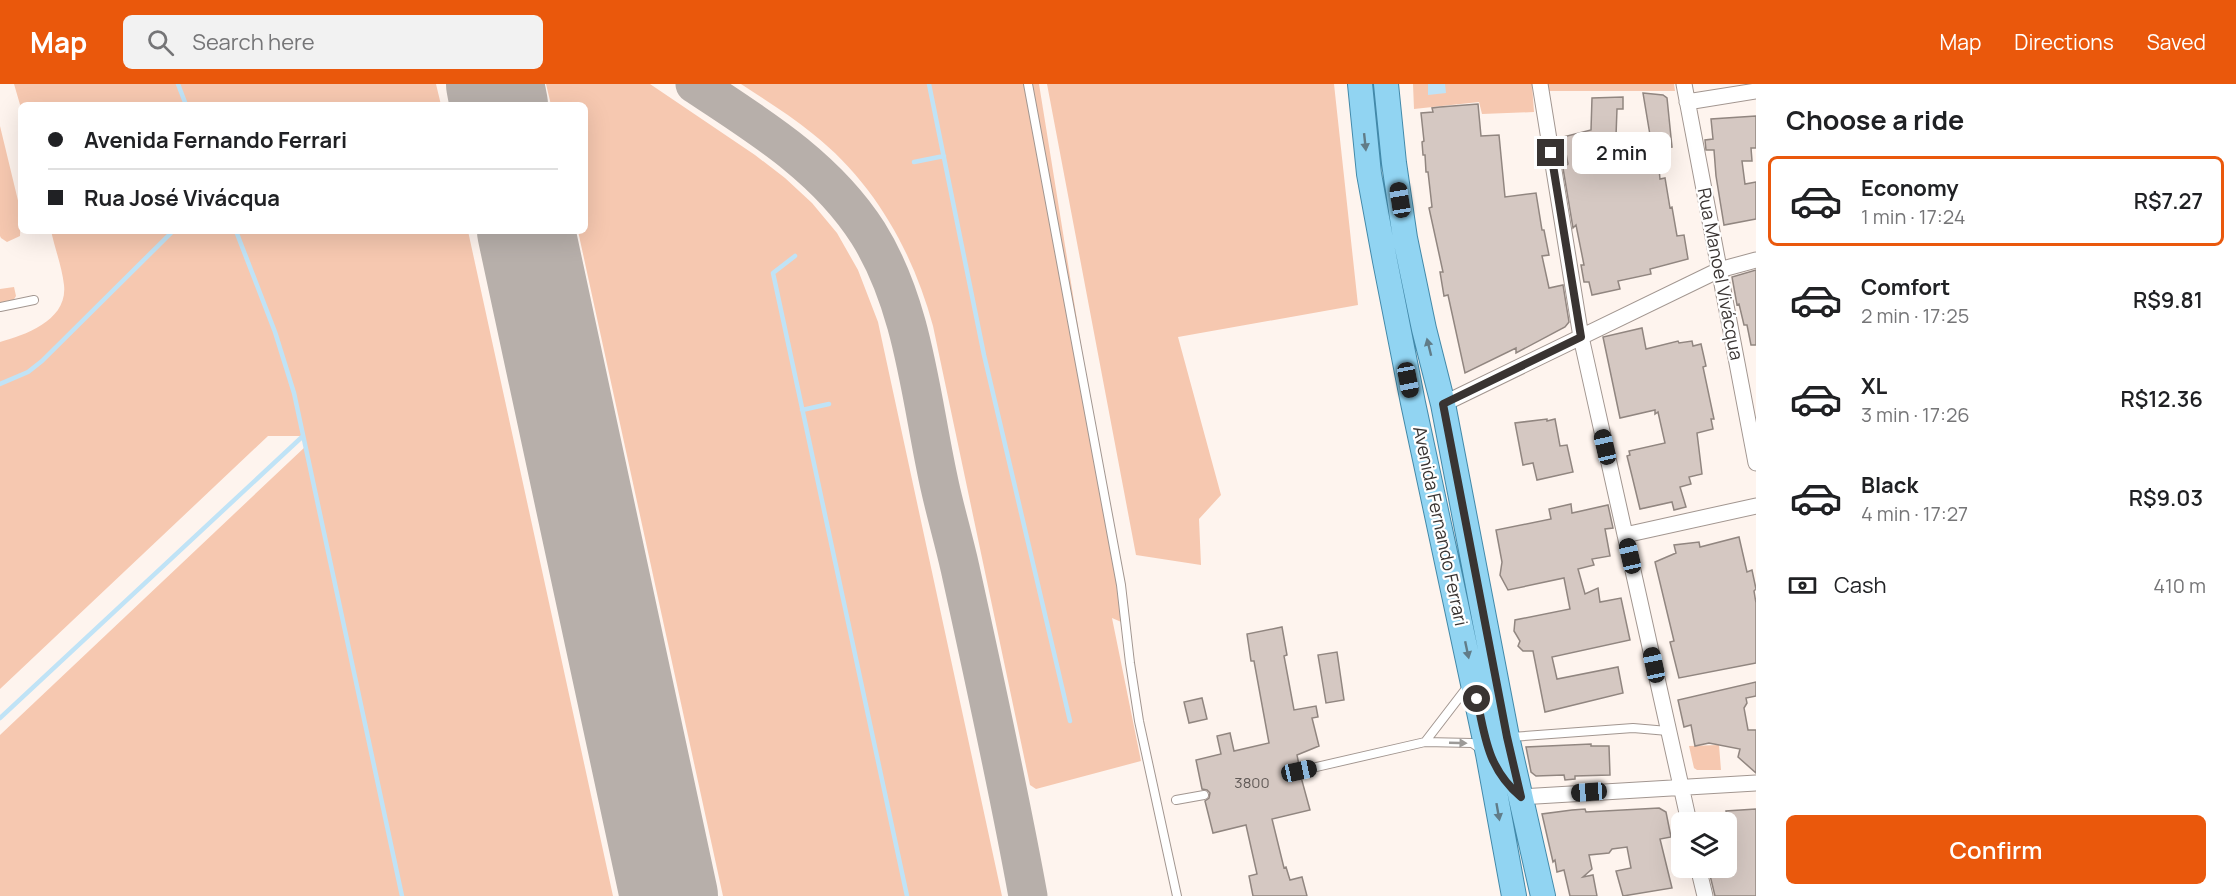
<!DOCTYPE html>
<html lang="en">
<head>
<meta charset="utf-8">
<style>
	:root { --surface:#fff; --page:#f2f2f2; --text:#202124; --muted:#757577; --line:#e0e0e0; --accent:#ea580c }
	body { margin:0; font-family:Manrope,sans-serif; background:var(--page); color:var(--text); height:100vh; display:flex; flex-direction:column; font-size:22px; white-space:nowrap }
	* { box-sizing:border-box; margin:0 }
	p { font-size:20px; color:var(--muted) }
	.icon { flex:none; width:33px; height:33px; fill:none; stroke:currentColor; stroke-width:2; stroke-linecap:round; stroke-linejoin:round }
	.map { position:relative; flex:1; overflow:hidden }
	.panel { display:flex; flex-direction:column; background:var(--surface); width:480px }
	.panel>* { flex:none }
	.hud { position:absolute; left:18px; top:18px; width:570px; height:132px; border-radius:9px; box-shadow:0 6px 24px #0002; display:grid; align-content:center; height:132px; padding:0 30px; background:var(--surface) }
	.controls { position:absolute; left:1671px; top:728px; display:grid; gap:12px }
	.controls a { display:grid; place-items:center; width:66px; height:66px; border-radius:9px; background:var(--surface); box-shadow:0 6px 24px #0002; font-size:30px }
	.end { position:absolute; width:27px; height:27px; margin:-14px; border:8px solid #393432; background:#fff; box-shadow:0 0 0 3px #fff }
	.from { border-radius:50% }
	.bubble { position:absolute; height:42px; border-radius:9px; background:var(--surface); box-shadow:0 6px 24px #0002; font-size:20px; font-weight:600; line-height:42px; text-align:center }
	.car { position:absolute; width:18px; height:36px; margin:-18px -9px; border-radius:8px; box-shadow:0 0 4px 2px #0007; background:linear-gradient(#222 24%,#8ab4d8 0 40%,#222 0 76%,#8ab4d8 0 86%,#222 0) }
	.hud b { display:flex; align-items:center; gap:21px; height:57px; font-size:22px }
	.hud b+b { border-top:2px solid var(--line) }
	.hud i { width:15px; height:15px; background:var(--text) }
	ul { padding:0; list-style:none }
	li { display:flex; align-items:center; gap:18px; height:90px; margin:0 12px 9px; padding:0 18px; border:3px solid transparent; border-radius:9px }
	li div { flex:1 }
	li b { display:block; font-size:22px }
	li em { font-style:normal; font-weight:600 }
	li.active { border-color:var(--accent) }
	li>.icon { width:54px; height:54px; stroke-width:1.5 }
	h2 { padding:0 30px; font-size:27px; line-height:72px }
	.pay { display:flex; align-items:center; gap:15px; height:66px; padding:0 30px; font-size:22px }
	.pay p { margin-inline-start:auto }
	.primary-button { display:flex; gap:12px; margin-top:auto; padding:12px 30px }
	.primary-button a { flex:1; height:69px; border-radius:9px; background:var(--accent); color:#fff; font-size:24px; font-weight:600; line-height:69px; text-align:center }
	header { display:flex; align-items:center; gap:36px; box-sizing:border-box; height:84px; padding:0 30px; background:var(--accent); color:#fff }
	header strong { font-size:28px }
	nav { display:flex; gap:33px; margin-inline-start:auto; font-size:21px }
	.search { width:420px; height:54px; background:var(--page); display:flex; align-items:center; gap:15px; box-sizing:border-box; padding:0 21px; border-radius:9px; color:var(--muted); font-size:22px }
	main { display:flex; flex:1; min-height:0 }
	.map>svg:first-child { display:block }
	.green { fill:#f6c8b0 }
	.water { fill:#c0e3f6 }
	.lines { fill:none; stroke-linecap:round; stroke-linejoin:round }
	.stream { stroke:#c0e3f6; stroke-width:4.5 }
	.taxiway { stroke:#b7afaa; stroke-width:39 }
	.runway { stroke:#b7afaa; stroke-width:98 }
	.building { fill:#d5c8c2; stroke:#918680; stroke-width:1.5 }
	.service-casing { stroke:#a29690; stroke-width:10 }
	.minor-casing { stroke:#a29690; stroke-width:17 }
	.primary-casing { stroke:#4389a9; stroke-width:26 }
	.service { stroke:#fff; stroke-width:8 }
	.minor { stroke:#fff; stroke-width:15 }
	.primary { stroke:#91d4f2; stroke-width:24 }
	.oneway { fill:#617c88 }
	.oneway2 { fill:#9c9a98 }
	.route { stroke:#393432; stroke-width:8 }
	.labels { text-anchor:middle; stroke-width:4.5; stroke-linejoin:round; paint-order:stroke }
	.number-label { font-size:15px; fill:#605956 }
	.street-label { font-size:18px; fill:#393432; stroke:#fff }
</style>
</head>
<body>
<header>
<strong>Map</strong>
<div class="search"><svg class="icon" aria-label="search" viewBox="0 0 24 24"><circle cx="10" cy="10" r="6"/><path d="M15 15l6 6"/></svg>Search here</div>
<nav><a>Map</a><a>Directions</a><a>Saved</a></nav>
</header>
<main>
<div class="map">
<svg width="1756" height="812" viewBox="0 0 1756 812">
	<rect width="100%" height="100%" fill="#fef4ee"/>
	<!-- green -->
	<path class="green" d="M14 0H436L441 21H21V24Z
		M546 0H650L755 71 785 94 812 119 837 149 858 186 878 238 1002 812H723L578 147H585V21H551Z
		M741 0H1039L1126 540 1112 534 1141 677 1036 705 1030 701 933 242C913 168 874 98 813 50 791 32 765 16 741 0Z
		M1047 0H1334L1358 221 1178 253 1221 411 1199 435 1201 481 1136 471Z
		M1413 0H1532L1534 28 1482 30 1479 18 1414 25Z
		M1546 0H1674L1675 7H1546Z
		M0 42 21 129 20 152 7 158 1 154 0 152Z
		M51 147H468L613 812H0V651L306 362 303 352H268L0 605V258C26 251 68 236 64 201 62 183 55 165 51 147Z
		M14 203 16 212 13 217 0 222V205Z
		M1719 661 1721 686H1697L1694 684 1689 662Z"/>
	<!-- water -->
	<path class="water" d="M1428 0H1445L1446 9 1428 11Z"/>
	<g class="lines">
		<!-- stream -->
		<path class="stream" d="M178 0 186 21
			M929 0 984 271 1070 637
			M914 78 944 72
			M236 147 275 248 294 309 402 812
			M795 172 773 189 907 812
			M0 300 28 288 42 277 173 147
			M802 326 829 320
			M0 634 303 352"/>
		<!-- taxiway -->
		<path class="taxiway" d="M695 0C759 42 826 83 868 149 915 224 921 319 940 403 946 430 954 457 960 484 984 593 1008 702 1028 812"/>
		<!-- runway -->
		<path class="runway" d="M495 0 499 21
			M526 147 669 812"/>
	</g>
	<!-- building -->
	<path class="building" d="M1643 9 1663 11 1667 14 1672 63 1657 64 1660 95 1665 94 1670 124 1672 123 1677 152 1684 151 1688 175 1650 185 1651 190 1618 197 1620 205 1592 211 1589 198H1584L1581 181H1584L1576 141 1573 144 1563 84 1568 80 1563 53 1591 46 1592 14 1623 13V25H1617L1616 52H1624L1625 66 1652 63Z
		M1478 20 1481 52 1499 51 1505 113 1536 109 1542 146H1544L1549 171 1542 172 1549 204 1563 201 1569 238 1565 243 1516 269V264L1465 289 1448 211 1444 212 1440 188H1443L1429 124 1432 123 1428 88H1426L1425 71H1423L1422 58 1424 57 1421 29 1433 28 1432 24 1440 23Z
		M1756 32V64H1751L1752 77H1742L1745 100 1756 98V135L1724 141 1716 92 1714 66H1706L1705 56 1713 55 1711 35Z
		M1756 186V261H1751L1747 241H1744L1739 220 1737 221 1732 193Z
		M1642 244 1646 265 1678 257 1679 259 1692 257 1693 262 1701 260 1706 282 1703 283 1714 335H1711L1713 345 1697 349 1702 390 1689 393 1691 400 1680 403 1686 423 1674 426 1672 418 1640 425 1632 392 1627 372 1630 371 1629 367 1665 359 1658 328 1655 330V326L1620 334 1603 253Z
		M1547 335V337L1555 335 1560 362 1567 361 1573 388 1537 396 1533 379 1523 381 1515 339Z
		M1571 420 1572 429 1608 421 1613 444 1605 445 1610 472 1592 475 1594 481 1578 485 1585 510 1598 504 1600 518 1621 514 1630 556 1552 573 1557 595 1618 583 1623 609 1545 628 1533 567H1523L1518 562 1520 557 1514 547 1515 536 1570 525 1564 494 1508 506 1500 491 1502 478 1496 446 1551 435 1549 425Z
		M1739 453 1747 488 1752 486 1756 505 1754 507 1756 519V579L1679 594 1670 558 1674 557 1655 478 1676 469 1674 461 1699 458 1700 463Z
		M1282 543 1287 571 1284 572 1294 626 1316 622 1318 633 1312 634 1319 662 1297 671 1299 681 1293 686 1295 691 1301 693 1310 726 1272 735 1284 784 1286 783 1290 796 1302 793 1307 812H1253L1249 792 1257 790 1246 741 1213 749 1205 717 1209 714 1210 709 1207 706 1202 705 1196 676 1221 670 1217 652 1230 649 1234 667 1269 659 1254 577H1251L1247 550Z
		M1337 568 1344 616 1326 619 1318 571Z
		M1756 598V612L1746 614 1747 619 1744 624 1748 646H1756V689L1738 673 1740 665 1709 659 1695 662 1691 641 1684 643 1678 616Z
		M1202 614 1207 635 1189 639 1184 618Z
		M1591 660V662H1609L1610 691 1575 692V695L1565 696 1564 691 1536 692 1531 688 1526 663Z
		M1659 724 1666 728 1671 753 1660 755 1672 804 1623 812 1616 787 1631 784 1627 763 1612 765 1609 769 1589 771 1592 785 1583 793 1593 791 1597 812H1570L1564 786 1557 788 1555 776 1553 778 1542 730 1572 726 1585 725 1586 728Z
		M1756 725V812H1715L1708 783H1726V742H1728L1726 727Z"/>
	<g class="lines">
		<!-- service casing -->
		<g class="service-casing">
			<path id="service" d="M1028 0 1121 501 1130 579 1139 637 1177 812
				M0 223 34 216
				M1511 653 1633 644 1668 647
				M1425 658 1468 602
				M1299 687 1425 658 1472 659 1482 666
				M1176 716 1204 711"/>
		</g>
		<!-- minor casing -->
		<g class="minor-casing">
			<path id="minor" d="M1540 0 1581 253 1689 738
				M1684 0 1756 379
				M1687 18 1756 7
				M1443 320 1719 186 1756 176
				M1625 451 1756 422
				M1521 713 1756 699
				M1698 783 1705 812"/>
		</g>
		<!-- primary casing -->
		<g class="primary-casing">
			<path id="primary" d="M1360 0 1369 90 1385 177 1413 319 1488 670 1514 812
				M1386 0 1394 79 1405 154 1424 245 1443 320 1507 653 1543 812"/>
		</g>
		<!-- service -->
		<use href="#service" class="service"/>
		<!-- minor -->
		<use href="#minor" class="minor"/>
		<!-- primary -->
		<use href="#primary" class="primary"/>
	</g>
	<!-- one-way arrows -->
	<defs><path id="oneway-solid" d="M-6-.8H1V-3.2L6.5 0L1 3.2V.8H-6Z" transform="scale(1.5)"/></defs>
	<g class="oneway">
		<use href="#oneway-solid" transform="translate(1365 58) rotate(84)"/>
		<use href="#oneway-solid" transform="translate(1429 263) rotate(-104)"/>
		<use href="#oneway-solid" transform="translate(1467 566) rotate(78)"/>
		<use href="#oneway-solid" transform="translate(1498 728) rotate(80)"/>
	</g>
	<use class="oneway2" href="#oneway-solid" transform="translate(1458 659) rotate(2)"/>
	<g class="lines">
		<!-- route -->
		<path class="route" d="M1477 615C1485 654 1488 685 1521 713L1507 653 1443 320 1581 253 1551 69"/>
	</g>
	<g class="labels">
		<!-- number labels -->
		<g class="number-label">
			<text x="1252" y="704">3800</text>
		</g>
		<!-- street labels -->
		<g class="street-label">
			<text transform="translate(1720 190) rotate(79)" y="6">Rua Manoel Vivácqua</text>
			<text transform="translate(1440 442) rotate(78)" y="6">Avenida Fernando Ferrari</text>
		</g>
	</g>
</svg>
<div class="controls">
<a><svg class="icon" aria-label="layers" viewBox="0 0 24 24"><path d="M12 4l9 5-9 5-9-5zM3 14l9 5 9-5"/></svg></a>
</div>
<i class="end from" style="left:1477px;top:615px"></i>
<i class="end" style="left:1551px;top:69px"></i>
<div class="bubble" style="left:1572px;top:48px;width:99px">2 min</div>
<i class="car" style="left:1400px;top:116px;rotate:351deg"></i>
<i class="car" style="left:1408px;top:296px;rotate:169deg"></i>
<i class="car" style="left:1605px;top:363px;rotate:347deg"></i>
<i class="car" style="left:1630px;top:472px;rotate:347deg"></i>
<i class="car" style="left:1654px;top:581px;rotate:348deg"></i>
<i class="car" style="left:1299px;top:687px;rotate:78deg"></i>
<i class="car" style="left:1589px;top:708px;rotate:266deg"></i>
<div class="hud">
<b><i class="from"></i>Avenida Fernando Ferrari</b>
<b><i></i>Rua José Vivácqua</b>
</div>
</div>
<section class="panel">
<h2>Choose a ride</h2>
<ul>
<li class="active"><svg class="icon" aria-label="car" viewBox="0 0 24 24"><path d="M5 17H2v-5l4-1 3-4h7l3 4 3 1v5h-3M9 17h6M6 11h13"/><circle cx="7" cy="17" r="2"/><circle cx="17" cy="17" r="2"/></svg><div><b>Economy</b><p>1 min · 17:24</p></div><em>R$7.27</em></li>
<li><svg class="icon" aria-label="car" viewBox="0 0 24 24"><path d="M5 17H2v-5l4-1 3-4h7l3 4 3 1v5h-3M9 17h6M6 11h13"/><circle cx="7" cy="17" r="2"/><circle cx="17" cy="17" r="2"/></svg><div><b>Comfort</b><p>2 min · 17:25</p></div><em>R$9.81</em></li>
<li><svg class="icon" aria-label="car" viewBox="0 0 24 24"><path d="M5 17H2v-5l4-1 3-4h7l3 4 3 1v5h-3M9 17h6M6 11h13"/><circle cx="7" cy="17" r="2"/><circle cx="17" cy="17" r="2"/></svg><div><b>XL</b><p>3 min · 17:26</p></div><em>R$12.36</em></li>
<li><svg class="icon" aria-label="car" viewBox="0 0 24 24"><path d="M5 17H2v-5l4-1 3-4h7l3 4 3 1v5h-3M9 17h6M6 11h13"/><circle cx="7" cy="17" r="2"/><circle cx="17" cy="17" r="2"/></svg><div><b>Black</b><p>4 min · 17:27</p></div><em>R$9.03</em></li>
</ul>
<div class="pay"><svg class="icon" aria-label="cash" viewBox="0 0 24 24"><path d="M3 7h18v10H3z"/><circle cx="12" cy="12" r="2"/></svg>Cash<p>410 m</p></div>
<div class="primary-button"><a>Confirm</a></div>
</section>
</main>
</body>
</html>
